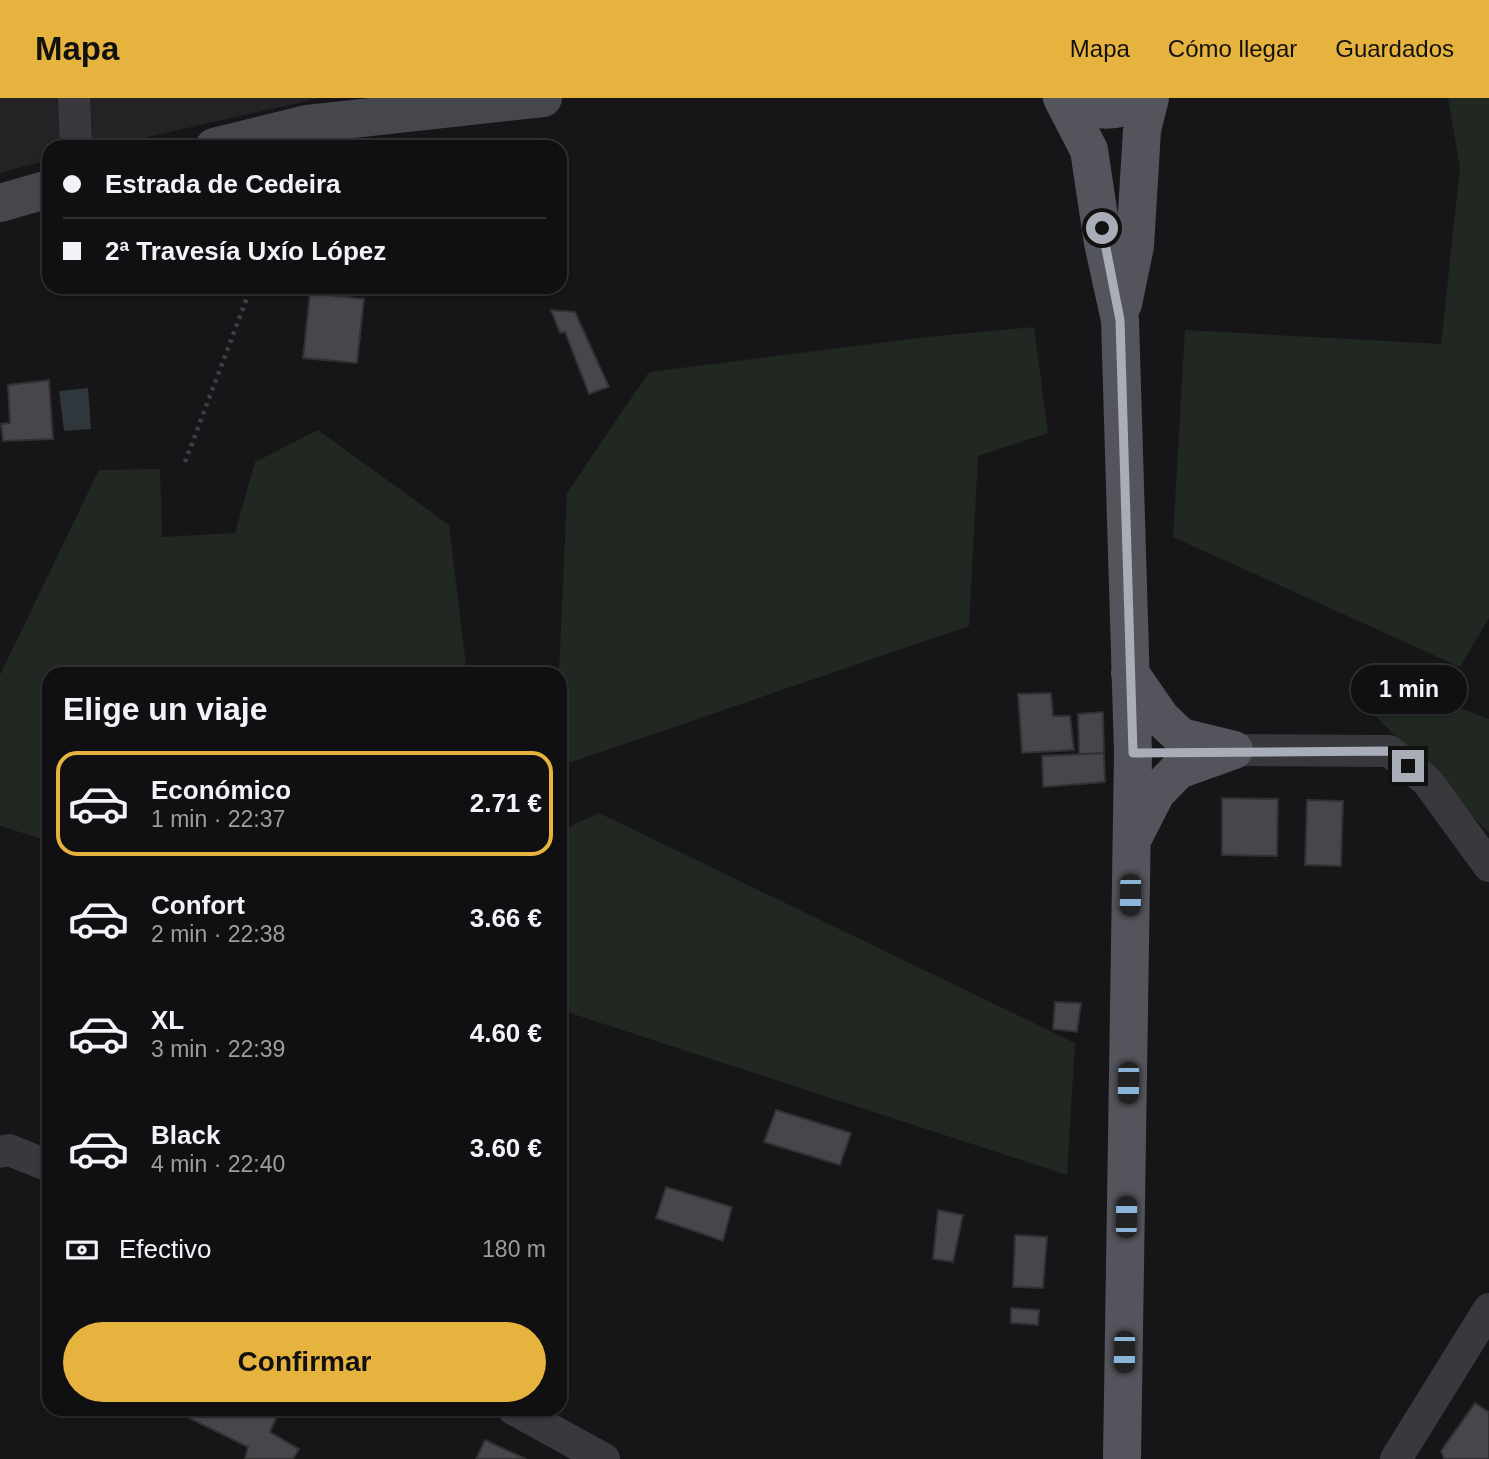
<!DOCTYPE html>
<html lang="es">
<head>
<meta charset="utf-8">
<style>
	:root { --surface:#101012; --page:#1e1e20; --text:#f1f3f6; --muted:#9c9d9f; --line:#303032; --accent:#e7b33f }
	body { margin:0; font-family:Arial,sans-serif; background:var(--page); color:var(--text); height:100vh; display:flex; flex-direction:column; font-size:26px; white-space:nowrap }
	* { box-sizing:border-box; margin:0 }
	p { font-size:23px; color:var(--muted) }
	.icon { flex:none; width:38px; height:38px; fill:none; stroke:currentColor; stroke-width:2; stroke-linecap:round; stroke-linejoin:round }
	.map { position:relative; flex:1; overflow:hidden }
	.details { position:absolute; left:42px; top:569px; width:525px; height:749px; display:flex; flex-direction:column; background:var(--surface); border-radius:21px; box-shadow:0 2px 5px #0004,0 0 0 2px var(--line) }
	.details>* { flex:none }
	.guide { position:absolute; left:42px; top:42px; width:525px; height:154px; border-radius:21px; box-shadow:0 2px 5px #0004,0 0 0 2px var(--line); display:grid; align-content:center; height:154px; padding:0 21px; background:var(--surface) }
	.end { position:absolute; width:32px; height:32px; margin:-16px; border:9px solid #a9adb7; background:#111; box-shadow:0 0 0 4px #111 }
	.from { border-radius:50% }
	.bubble { position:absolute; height:49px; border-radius:24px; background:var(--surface); box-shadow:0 2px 5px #0004,0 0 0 2px var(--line); font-size:23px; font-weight:700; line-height:49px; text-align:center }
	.car { position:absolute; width:21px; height:42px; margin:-21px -10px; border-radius:9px; box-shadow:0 0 5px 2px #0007; background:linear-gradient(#222 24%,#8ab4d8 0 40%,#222 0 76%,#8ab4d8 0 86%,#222 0) }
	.guide b { display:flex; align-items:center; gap:24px; height:66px; font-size:26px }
	.guide b+b { border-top:2px solid var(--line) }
	.guide i { width:18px; height:18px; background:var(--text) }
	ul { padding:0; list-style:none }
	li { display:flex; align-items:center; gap:21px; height:105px; margin:0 14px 10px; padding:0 7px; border:4px solid transparent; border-radius:21px }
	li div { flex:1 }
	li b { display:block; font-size:26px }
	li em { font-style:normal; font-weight:700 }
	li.active { border-color:var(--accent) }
	li>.icon { width:63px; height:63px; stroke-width:1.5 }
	h2 { padding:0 21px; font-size:32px; line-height:84px }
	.pay { display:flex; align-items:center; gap:18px; height:77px; padding:0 21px; font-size:26px }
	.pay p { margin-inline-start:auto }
	.action { display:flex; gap:14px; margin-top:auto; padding:14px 21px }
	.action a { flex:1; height:80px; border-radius:42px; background:var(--accent); color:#111; font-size:28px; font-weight:700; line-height:80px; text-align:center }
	header { display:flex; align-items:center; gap:42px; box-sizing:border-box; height:98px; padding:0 35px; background:var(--accent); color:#111 }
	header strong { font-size:33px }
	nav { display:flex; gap:38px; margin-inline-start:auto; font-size:24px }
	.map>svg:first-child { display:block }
	.built { fill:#232225 }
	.green { fill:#212822 }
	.water { fill:#2f373d }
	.building { fill:#46464b; stroke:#313134; stroke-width:2 }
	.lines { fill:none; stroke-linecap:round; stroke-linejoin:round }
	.path { stroke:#3e3f44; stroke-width:4.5; stroke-dasharray:3.5 5; stroke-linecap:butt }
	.street { stroke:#38383d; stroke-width:32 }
	.secondary { stroke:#46474d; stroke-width:38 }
	.primary { stroke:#54555c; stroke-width:38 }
	.route { stroke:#a9adb7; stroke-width:9 }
</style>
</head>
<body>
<header>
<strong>Mapa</strong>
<nav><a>Mapa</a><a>Cómo llegar</a><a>Guardados</a></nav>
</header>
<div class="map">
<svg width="1489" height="1361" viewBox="0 0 1489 1361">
	<rect width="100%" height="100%" fill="#161618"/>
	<!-- built -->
	<path class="built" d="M0 0H320L103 49H49V62L0 75Z"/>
	<!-- green -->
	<path class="green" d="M1448 0H1489V520L1460 569 1173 439 1185 232 1441 246 1460 70Z
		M1034 229 1048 335 978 358 969 528 560 668 559 576 567 395 649 274 927 239Z
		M318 332 449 427 467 576H49V743L0 728V577L99 372 160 371 162 439 235 435 255 364Z
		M1434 600 1489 621V735L1372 614Z
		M599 715 1075 945 1067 1077 561 912 560 733Z"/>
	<!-- water -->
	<path class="water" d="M88 290 91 331 64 333 59 293Z"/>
	<!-- building -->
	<path class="building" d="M310 195 364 201 357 265 303 260Z
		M551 212 575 214 609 289 589 296 565 234 560 235Z
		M49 282 53 341 3 343 1 326 10 325 8 287Z
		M1051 595 1053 618H1070L1074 652 1022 655 1018 596Z
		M1103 614 1104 655 1079 656 1078 616Z
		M1104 655 1105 684 1043 689 1042 658Z
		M1222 700 1278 701 1277 758 1222 757Z
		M1307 702 1343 703 1341 768 1305 767Z
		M1055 904 1081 905 1077 934 1053 931Z
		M776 1012 851 1035 840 1067 764 1044Z
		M666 1089 732 1109 723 1143 656 1120Z
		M938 1112 963 1117 953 1164 933 1161Z
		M1015 1137 1047 1139 1043 1190 1013 1189Z
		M1011 1210 1039 1212 1038 1227 1011 1225Z
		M1475 1305 1489 1314V1361H1444L1441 1353Z
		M171 1311H280L270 1334 299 1351 293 1361H245L248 1349Z
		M485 1342 526 1361H476Z"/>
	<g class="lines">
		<!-- path -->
		<path class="path" d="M185 364 251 189"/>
		<!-- street -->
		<path class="street" d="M74 0 76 49
			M1234 652 1389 653 1427 683 1489 768
			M0 1054 9 1052 49 1068
			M513 1311 604 1361
			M1396 1361 1489 1211"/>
		<!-- secondary -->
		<path class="secondary" d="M214 49 307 26 543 0
			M0 105 49 91"/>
		<!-- primary -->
		<path class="primary" d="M1062 0 1089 52 1103 145 1120 222 1133 655 1122 1361
			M1064 0C1092 15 1117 16 1146 0
			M1123 206 1135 148 1142 32 1150 0
			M1130 575 1161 620 1181 639 1234 652
			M1134 738 1156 695 1178 672 1234 652"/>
	</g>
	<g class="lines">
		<!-- route -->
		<path class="route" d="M1102 130 1120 222 1133 655 1389 653 1408 668"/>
	</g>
</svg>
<i class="end from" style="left:1102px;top:130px"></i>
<i class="end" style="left:1408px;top:668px"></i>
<div class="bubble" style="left:1351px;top:567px;width:116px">1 min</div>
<i class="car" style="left:1130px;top:797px;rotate:181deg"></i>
<i class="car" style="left:1128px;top:985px;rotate:181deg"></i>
<i class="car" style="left:1126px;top:1119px;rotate:1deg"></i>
<i class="car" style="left:1124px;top:1254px;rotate:181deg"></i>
<div class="guide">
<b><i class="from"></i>Estrada de Cedeira</b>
<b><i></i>2ª Travesía Uxío López</b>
</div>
<section class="details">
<h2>Elige un viaje</h2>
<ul>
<li class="active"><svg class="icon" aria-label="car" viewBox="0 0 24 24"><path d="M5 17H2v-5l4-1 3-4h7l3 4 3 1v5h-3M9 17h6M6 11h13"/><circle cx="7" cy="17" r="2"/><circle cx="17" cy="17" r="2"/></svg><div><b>Económico</b><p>1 min · 22:37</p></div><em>2.71 €</em></li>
<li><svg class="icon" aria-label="car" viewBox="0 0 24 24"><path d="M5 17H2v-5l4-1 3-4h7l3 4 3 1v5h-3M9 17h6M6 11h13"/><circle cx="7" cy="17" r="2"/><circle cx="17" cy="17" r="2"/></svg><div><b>Confort</b><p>2 min · 22:38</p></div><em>3.66 €</em></li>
<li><svg class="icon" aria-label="car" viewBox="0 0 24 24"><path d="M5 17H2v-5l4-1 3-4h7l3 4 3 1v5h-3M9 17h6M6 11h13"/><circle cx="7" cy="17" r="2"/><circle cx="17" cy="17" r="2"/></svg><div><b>XL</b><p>3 min · 22:39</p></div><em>4.60 €</em></li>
<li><svg class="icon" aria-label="car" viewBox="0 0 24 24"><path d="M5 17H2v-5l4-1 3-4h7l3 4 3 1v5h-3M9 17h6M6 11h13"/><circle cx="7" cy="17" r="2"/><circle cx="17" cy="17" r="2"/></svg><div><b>Black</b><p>4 min · 22:40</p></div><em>3.60 €</em></li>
</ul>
<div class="pay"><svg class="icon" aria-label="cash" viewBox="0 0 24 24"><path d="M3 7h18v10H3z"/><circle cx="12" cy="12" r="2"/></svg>Efectivo<p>180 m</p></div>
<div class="action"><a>Confirmar</a></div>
</section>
</div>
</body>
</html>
